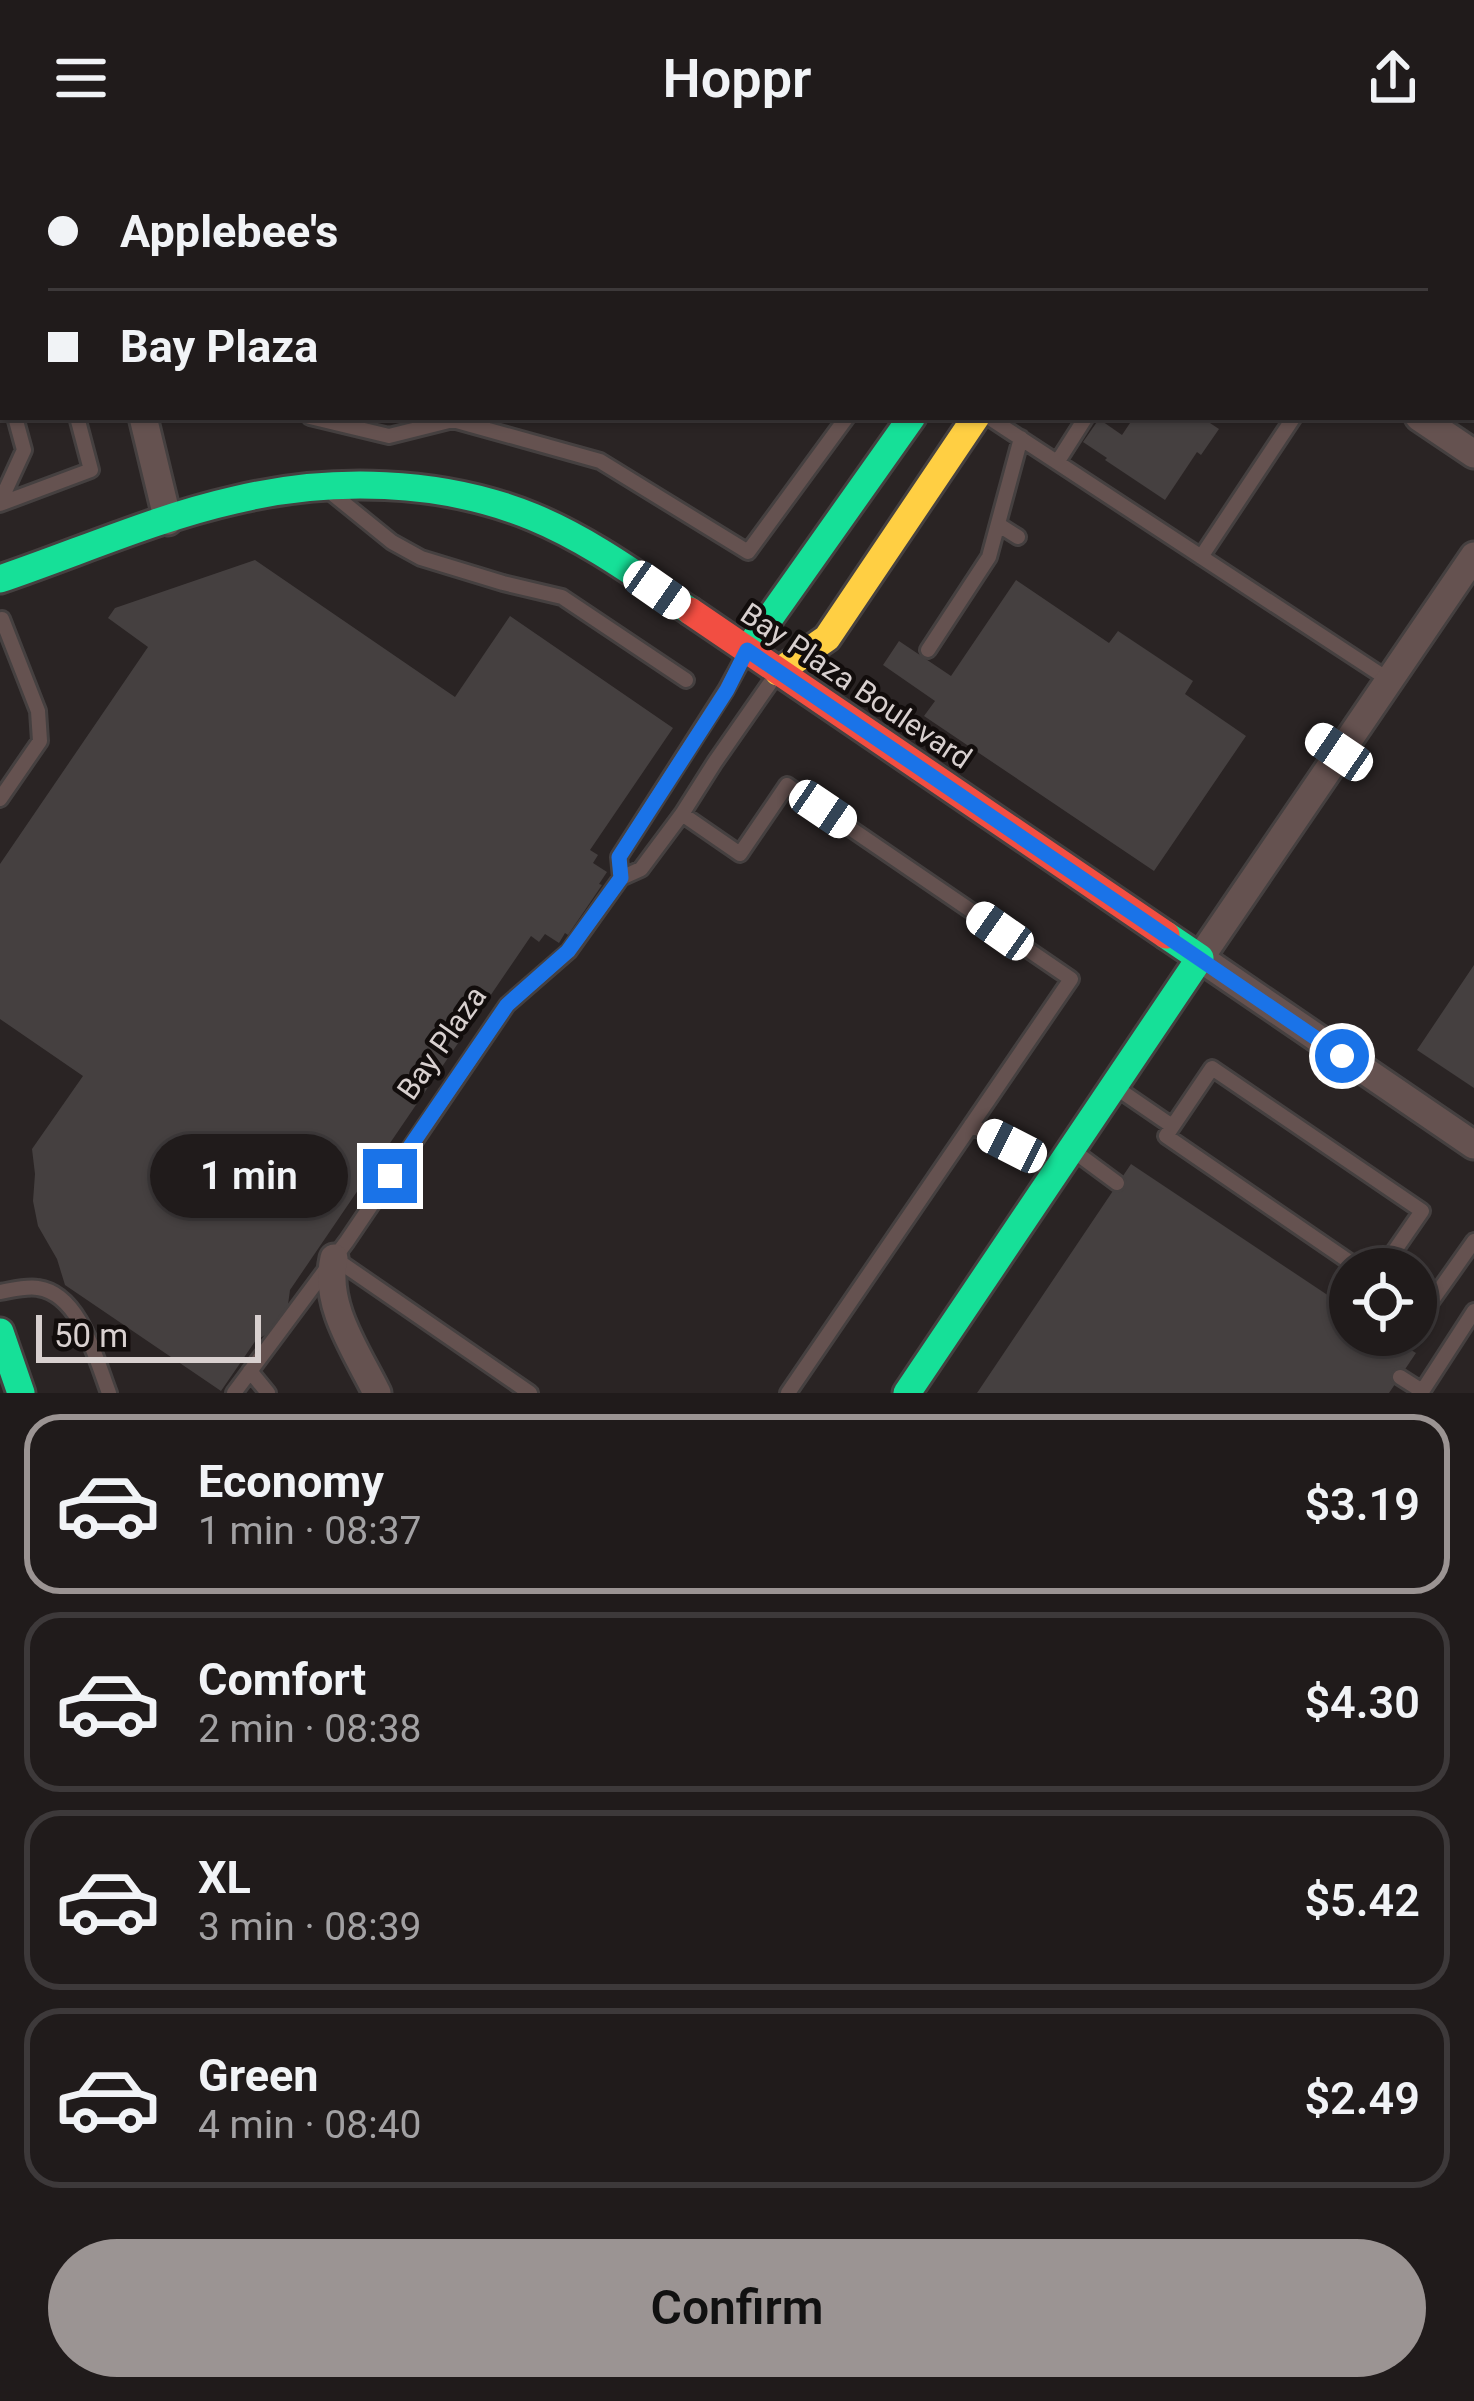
<!DOCTYPE html>
<html lang="en">
<head>
<meta charset="utf-8">
<style>
	:root { --surface:#201b1b; --page:#282424; --text:#f1f3f6; --muted:#a2a1a3; --line:#3d393a; --accent:#9b9493 }
	body { margin:0; font-family:Roboto,sans-serif; background:var(--page); color:var(--text); height:100vh; display:flex; flex-direction:column; font-size:45px; white-space:nowrap }
	* { box-sizing:border-box; margin:0 }
	p { font-size:39px; color:var(--muted) }
	.icon { flex:none; width:66px; height:66px; fill:none; stroke:currentColor; stroke-width:2; stroke-linecap:round; stroke-linejoin:round }
	.map { position:relative; height:1237px; overflow:hidden }
	.side { display:flex; flex-direction:column; background:var(--surface); flex:1 }
	.side>* { flex:none }
	.top-card { position:absolute; left:0px; top:0px; width:1476px; height:264px; box-shadow:0 3px 9px #0004,0 0 0 3px var(--line); display:grid; align-content:center; height:264px; padding:0 48px; background:var(--surface) }
	.buttons { position:absolute; left:1329px; top:1092px; display:grid; gap:24px }
	.buttons a { display:grid; place-items:center; width:108px; height:108px; border-radius:50%; background:var(--surface); box-shadow:0 3px 9px #0004,0 0 0 3px var(--line); font-size:60px }
	.scale { position:absolute; left:36px; bottom:30px; width:225px; box-sizing:border-box; padding-left:12px; border:6px solid #d8d0cf; border-top:0; font-size:33px; line-height:42px; white-space:nowrap; color:#d8d0cf; -webkit-text-stroke:9px #120d0c; paint-order:stroke }
	.end { position:absolute; width:54px; height:54px; margin:-27px; border:15px solid #1a73e8; background:#fff; box-shadow:0 0 0 6px #fff }
	.from { border-radius:50% }
	.bubble { position:absolute; height:84px; border-radius:42px; background:var(--surface); box-shadow:0 3px 9px #0004,0 0 0 3px var(--line); font-size:39px; font-weight:600; line-height:84px; text-align:center }
	.car { position:absolute; width:36px; height:72px; margin:-36px -18px; border-radius:15px; box-shadow:0 0 9px 3px #0007; background:linear-gradient(#fff 24%,#345 0 40%,#fff 0 76%,#345 0 86%,#fff 0) }
	.top-card b { display:flex; align-items:center; gap:42px; height:114px; font-size:45px }
	.top-card b+b { border-top:3px solid var(--line) }
	.top-card i { width:30px; height:30px; background:var(--text) }
	ul { padding:21px 0 0; list-style:none }
	li { display:flex; align-items:center; gap:36px; height:180px; margin:0 24px 18px; padding:0 24px; border:6px solid var(--line); border-radius:36px }
	li div { flex:1 }
	li b { display:block; font-size:45px }
	li em { font-style:normal; font-weight:600 }
	li.current { border-color:var(--accent) }
	li>.icon { width:108px; height:108px; stroke-width:1.5 }
	.primary-button { display:flex; gap:24px; margin-top:auto; padding:24px 48px }
	.primary-button a { flex:1; height:138px; border-radius:72px; background:var(--accent); color:#111; font-size:48px; font-weight:600; line-height:138px; text-align:center }
	header { display:flex; justify-content:space-between; align-items:center; height:156px; padding:0 48px; background:var(--surface); font-size:54px; font-weight:600 }
	.map>svg:first-child { display:block }
	.building { fill:#454040 }
	.lines { fill:none; stroke-linecap:round; stroke-linejoin:round }
	.lane-casing { stroke:#454040; stroke-width:20 }
	.street-casing { stroke:#454040; stroke-width:33 }
	.fast-casing { stroke:#454040; stroke-width:33 }
	.slow-casing { stroke:#454040; stroke-width:33 }
	.jam-casing { stroke:#454040; stroke-width:33 }
	.path { stroke:#625554; stroke-width:6; stroke-dasharray:9 9; stroke-linecap:butt }
	.lane { stroke:#655250; stroke-width:14 }
	.street { stroke:#655250; stroke-width:27 }
	.fast { stroke:#16e098; stroke-width:27 }
	.slow { stroke:#ffcf43; stroke-width:27 }
	.jam { stroke:#f24e42; stroke-width:27 }
	.route { stroke:#1a73e8; stroke-width:15 }
	.labels { text-anchor:middle; stroke-width:9; stroke-linejoin:round; paint-order:stroke }
	.street-label { font-size:30px; fill:#d8d0cf; stroke:#120d0c }
</style>
</head>
<body>
<header><svg class="icon" aria-label="menu" viewBox="0 0 24 24"><path d="M4 6h16M4 12h16M4 18h16"/></svg>Hoppr<svg class="icon" aria-label="share" viewBox="0 0 24 24"><path d="M12 15V3M7 8l5-5 5 5M5 13v7h14v-7"/></svg></header>
<div class="map">
<svg width="1474" height="1237" viewBox="0 0 1474 1237">
	<rect width="100%" height="100%" fill="#2a2424"/>
	<!-- building -->
	<path class="building" d="M1134 261H1201L1219 273 1201 299 1197 296 1165 344 1105 304 1107 302 1083 286 1099 263 1122 279Z
		M255 404 455 541 510 460 673 572 590 694 598 699 593 707 607 716 599 728 602 729 568 779 565 777 559 787 545 778 539 786 531 780 290 1134 287 1156 273 1175 256 1184 221 1235 65 1129 57 1103 38 1070 33 1045 35 1018 32 993 83 920 0 863V708L148 491 108 462 115 452Z
		M1016 424 1109 487 1118 475 1193 525 1185 538 1246 580 1154 715 924 560 935 545 883 509 899 485 951 520Z
		M1474 809V932L1417 894Z
		M1131 1008 1350 1154V1179H1387L1416 1197 1389 1237H977Z"/>
	<g class="lines">
		<!-- lane casing -->
		<g class="lane-casing">
			<path id="lane" d="M70 0 71 3
				M1067 0 1071 3
				M453 3 467 0
				M1010 3 1013 0
				M0 142 3 141
				M0 211 3 219
				M310 261 389 280 453 264 600 305 748 396 847 261
				M988 261 1389 524
				M1058 305 1086 261
				M334 339 392 386 421 402 503 427 562 441 686 524
				M0 346 24 294 15 261
				M0 348 91 314 77 261
				M999 369 1018 381
				M1201 401 1294 261
				M928 494 989 401 1021 282
				M1316 581 1339 596
				M0 643 40 585 38 555 2 463
				M682 658 740 698 787 629 1071 823 788 1237
				M621 722 619 701 726 534 745 499
				M1118 933 1172 970
				M971 969 1012 990 1049 1015
				M1075 996 1117 1027
				M334 1102 530 1237
				M1360 1113 1166 980 1212 912 1422 1055 1382 1113
				M0 1136C12 1134 26 1130 38 1132 80 1138 96 1203 109 1237
				M1416 1167 1474 1085
				M1401 1188 1408 1179
				M250 1215 268 1237
				M1400 1221 1422 1235
				M234 1237 347 1085 507 849 569 795 621 722 641 713 682 658 715 606 775 520
				M1421 1237 1474 1155"/>
		</g>
		<!-- street casing -->
		<g class="street-casing">
			<path id="street" d="M143 261 168 365
				M1419 261 1474 298
				M1474 400 1200 802 1474 989
				M334 1102C323 1149 357 1196 377 1237"/>
		</g>
		<!-- fast casing -->
		<g class="fast-casing">
			<path id="fast" d="M1091 3 1093 0
				M1149 3 1151 0
				M0 423C77 397 155 362 235 344 330 321 441 323 533 361 589 384 639 421 690 455
				M747 494 912 261
				M0 1176 21 1237
				M907 1237 1200 802 1166 779"/>
		</g>
		<!-- slow casing -->
		<g class="slow-casing">
			<path id="slow" d="M778 516 827 482 976 261"/>
		</g>
		<!-- jam casing -->
		<g class="jam-casing">
			<path id="jam" d="M690 455 1166 779"/>
		</g>
		<!-- path -->
		<path class="path" d="M948 0 949 3"/>
		<!-- lane -->
		<use href="#lane" class="lane"/>
		<!-- street -->
		<use href="#street" class="street"/>
		<!-- fast -->
		<use href="#fast" class="fast"/>
		<!-- slow -->
		<use href="#slow" class="slow"/>
		<!-- jam -->
		<use href="#jam" class="jam"/>
	</g>
	<g class="lines">
		<!-- route -->
		<path class="route" d="M390 1020 507 849 568 795 621 722 619 701 727 534 747 494 1342 900"/>
	</g>
	<g class="labels">
		<!-- street labels -->
		<g class="street-label">
			<text transform="translate(856 530) rotate(34)" y="10">Bay Plaza Boulevard</text>
			<text transform="translate(442 887) rotate(-55)" y="10">Bay Plaza</text>
		</g>
	</g>
</svg>
<div class="buttons">
<a><svg class="icon" aria-label="locate" viewBox="0 0 24 24"><circle cx="12" cy="12" r="6"/><path d="M12 2v4M12 18v4M2 12h4M18 12h4"/></svg></a>
</div>
<div class="scale">50 m</div>
<i class="end from" style="left:1342px;top:900px"></i>
<i class="end" style="left:390px;top:1020px"></i>
<div class="bubble" style="left:150px;top:978px;width:198px">1 min</div>
<i class="car" style="left:657px;top:434px;rotate:125deg"></i>
<i class="car" style="left:1339px;top:596px;rotate:304deg"></i>
<i class="car" style="left:823px;top:653px;rotate:124deg"></i>
<i class="car" style="left:1000px;top:775px;rotate:305deg"></i>
<i class="car" style="left:1012px;top:990px;rotate:297deg"></i>
<div class="top-card">
<b><i class="from"></i>Applebee's</b>
<b><i></i>Bay Plaza</b>
</div>
</div>
<section class="side">
<ul>
<li class="current"><svg class="icon" aria-label="car" viewBox="0 0 24 24"><path d="M5 17H2v-5l4-1 3-4h7l3 4 3 1v5h-3M9 17h6M6 11h13"/><circle cx="7" cy="17" r="2"/><circle cx="17" cy="17" r="2"/></svg><div><b>Economy</b><p>1 min · 08:37</p></div><em>$3.19</em></li>
<li><svg class="icon" aria-label="car" viewBox="0 0 24 24"><path d="M5 17H2v-5l4-1 3-4h7l3 4 3 1v5h-3M9 17h6M6 11h13"/><circle cx="7" cy="17" r="2"/><circle cx="17" cy="17" r="2"/></svg><div><b>Comfort</b><p>2 min · 08:38</p></div><em>$4.30</em></li>
<li><svg class="icon" aria-label="car" viewBox="0 0 24 24"><path d="M5 17H2v-5l4-1 3-4h7l3 4 3 1v5h-3M9 17h6M6 11h13"/><circle cx="7" cy="17" r="2"/><circle cx="17" cy="17" r="2"/></svg><div><b>XL</b><p>3 min · 08:39</p></div><em>$5.42</em></li>
<li><svg class="icon" aria-label="car" viewBox="0 0 24 24"><path d="M5 17H2v-5l4-1 3-4h7l3 4 3 1v5h-3M9 17h6M6 11h13"/><circle cx="7" cy="17" r="2"/><circle cx="17" cy="17" r="2"/></svg><div><b>Green</b><p>4 min · 08:40</p></div><em>$2.49</em></li>
</ul>
<div class="primary-button"><a>Confirm</a></div>
</section>
</body>
</html>
